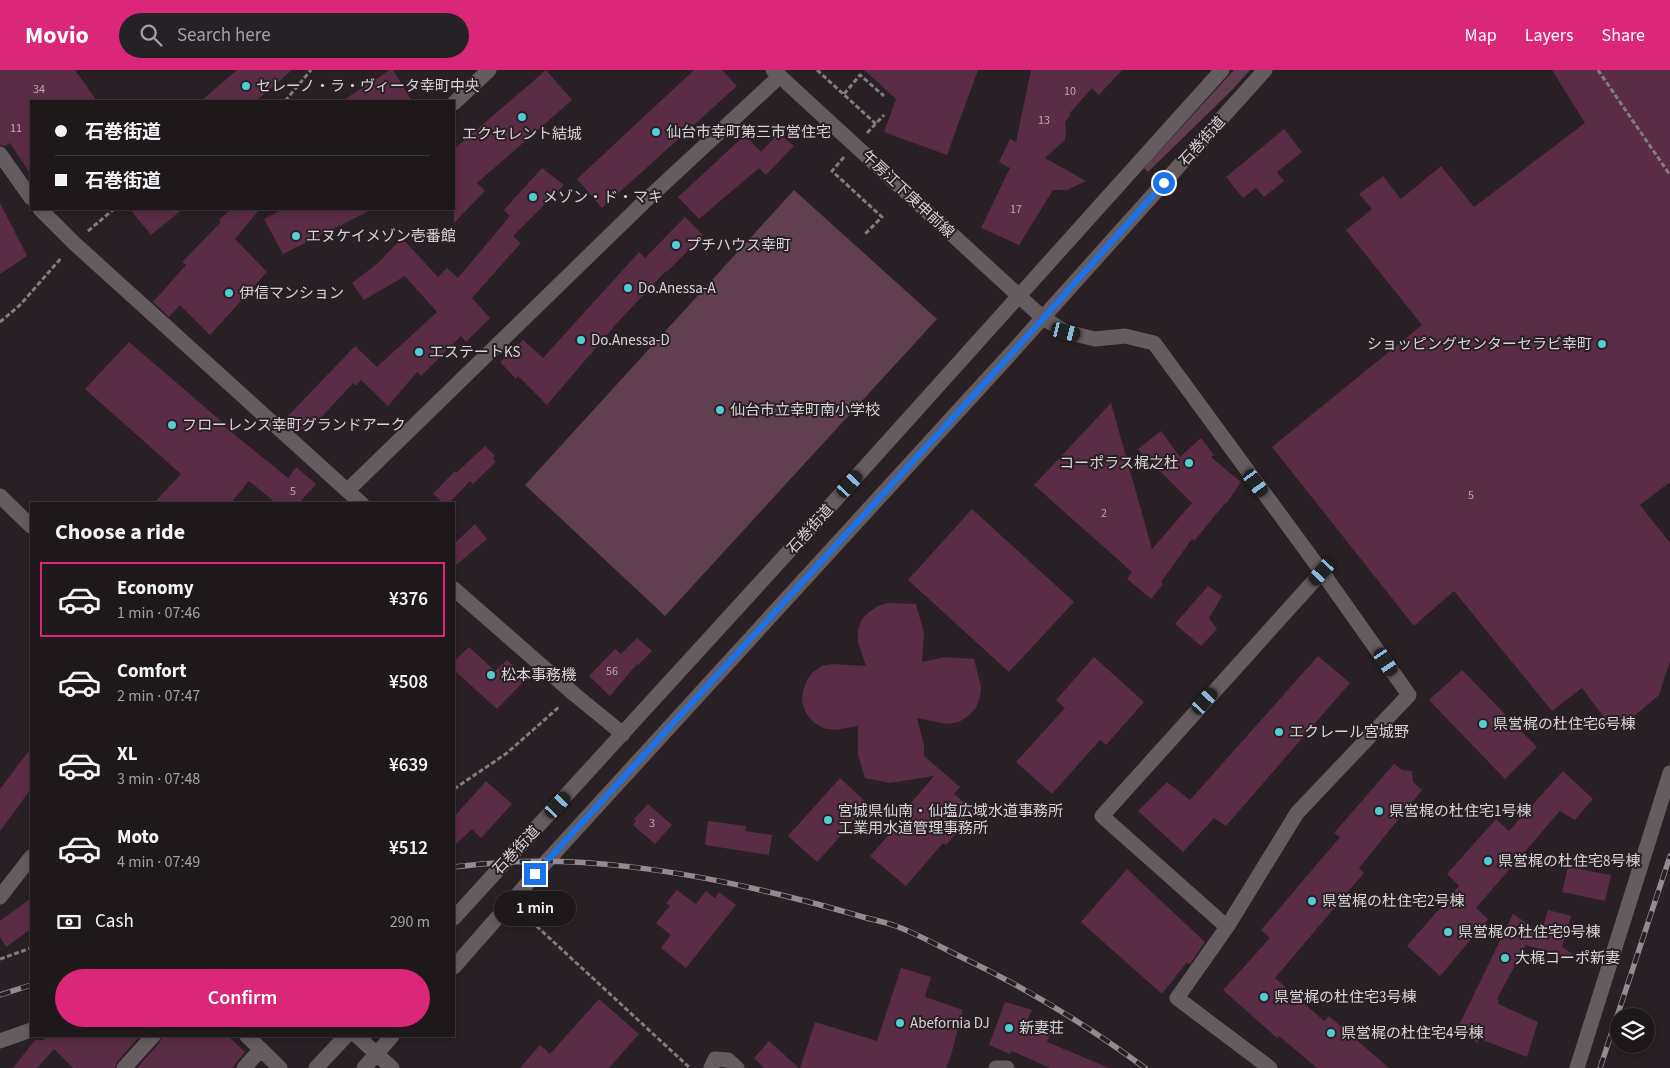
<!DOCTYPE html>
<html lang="en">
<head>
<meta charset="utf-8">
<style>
	:root { --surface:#1e181b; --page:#262124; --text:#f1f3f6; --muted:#a1a0a3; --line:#3c373a; --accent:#db2777 }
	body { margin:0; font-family:"Source Sans 3","Noto Sans JP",sans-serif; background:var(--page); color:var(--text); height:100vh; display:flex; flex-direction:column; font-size:19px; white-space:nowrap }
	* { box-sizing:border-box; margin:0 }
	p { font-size:16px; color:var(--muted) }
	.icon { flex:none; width:28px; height:28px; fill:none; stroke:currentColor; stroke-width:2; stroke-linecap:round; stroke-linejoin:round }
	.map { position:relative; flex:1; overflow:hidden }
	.drawer { position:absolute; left:30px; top:432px; width:425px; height:535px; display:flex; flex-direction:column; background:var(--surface); border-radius:0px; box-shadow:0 2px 8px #0003,0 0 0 1px var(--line) }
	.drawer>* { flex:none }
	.guide { position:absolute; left:30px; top:30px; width:425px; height:110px; border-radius:0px; box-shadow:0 2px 8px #0003,0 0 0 1px var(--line); display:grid; align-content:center; height:110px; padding:0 25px; background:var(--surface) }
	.fabs { position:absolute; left:1610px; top:938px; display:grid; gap:10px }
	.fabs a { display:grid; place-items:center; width:45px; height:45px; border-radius:50%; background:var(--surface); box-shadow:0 2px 8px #0003,0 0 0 1px var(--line); font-size:25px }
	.end { position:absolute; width:22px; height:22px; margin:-11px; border:6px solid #1a73e8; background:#fff; box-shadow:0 0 0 2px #fff }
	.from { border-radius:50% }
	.bubble { position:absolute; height:35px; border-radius:18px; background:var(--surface); box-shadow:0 2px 8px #0003,0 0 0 1px var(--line); font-size:16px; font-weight:600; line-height:35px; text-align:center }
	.car { position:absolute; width:15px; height:30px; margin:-15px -8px; border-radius:6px; box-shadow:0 0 4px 1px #0007; background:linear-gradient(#222 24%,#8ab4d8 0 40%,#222 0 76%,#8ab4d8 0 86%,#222 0) }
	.guide b { display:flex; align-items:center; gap:18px; height:48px; font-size:19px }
	.guide b+b { border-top:1px solid var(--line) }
	.guide i { width:12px; height:12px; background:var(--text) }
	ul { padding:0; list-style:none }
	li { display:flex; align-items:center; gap:15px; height:75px; margin:0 10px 8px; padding:0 15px; border:2px solid transparent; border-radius:0px }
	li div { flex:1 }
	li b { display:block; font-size:19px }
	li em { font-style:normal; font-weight:600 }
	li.on { border-color:var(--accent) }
	li>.icon { width:45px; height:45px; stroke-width:1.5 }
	h2 { padding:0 25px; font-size:22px; line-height:60px }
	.pay { display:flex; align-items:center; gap:12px; height:55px; padding:0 25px; font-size:19px }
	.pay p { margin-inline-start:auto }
	.action { display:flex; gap:10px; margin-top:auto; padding:10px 25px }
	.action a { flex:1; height:58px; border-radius:30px; background:var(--accent); color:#fff; font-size:20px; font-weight:600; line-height:58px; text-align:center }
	header { display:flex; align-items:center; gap:30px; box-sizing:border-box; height:70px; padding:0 25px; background:var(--accent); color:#fff }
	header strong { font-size:24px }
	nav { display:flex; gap:28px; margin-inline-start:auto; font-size:18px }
	.search { width:350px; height:45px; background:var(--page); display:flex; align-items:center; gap:12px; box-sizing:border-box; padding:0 18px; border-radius:28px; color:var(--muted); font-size:19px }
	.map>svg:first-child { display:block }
	.green { fill:#603f50 }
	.building { fill:#5b2c45 }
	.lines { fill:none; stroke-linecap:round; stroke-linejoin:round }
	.path { stroke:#837c7f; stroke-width:3; stroke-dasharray:5 2.5; stroke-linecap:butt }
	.minor { stroke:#655c60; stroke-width:15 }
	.rail-casing { stroke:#928b8f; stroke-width:5.5 }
	.rail { stroke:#282024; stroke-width:4; stroke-dasharray:11; stroke-linecap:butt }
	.route { stroke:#1a73e8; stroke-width:6 }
	.poi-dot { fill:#52ccd0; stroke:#282024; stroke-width:2 }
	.labels { text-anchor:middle; stroke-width:4; stroke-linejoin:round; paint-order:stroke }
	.number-label { font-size:12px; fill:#baa9b2 }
	.poi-label { font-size:15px; fill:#d9d3d6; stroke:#282024; text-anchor:start }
	.street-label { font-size:15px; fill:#d9d3d6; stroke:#282024 }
</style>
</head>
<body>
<header>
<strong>Movio</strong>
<div class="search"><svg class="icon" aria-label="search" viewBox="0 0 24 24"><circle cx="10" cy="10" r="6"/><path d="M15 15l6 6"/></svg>Search here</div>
<nav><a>Map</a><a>Layers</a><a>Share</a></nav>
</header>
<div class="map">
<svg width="1670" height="998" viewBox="0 0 1670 998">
	<rect width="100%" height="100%" fill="#282024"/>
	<!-- green -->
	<path class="green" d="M1234 0H1250L1234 18 1148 102 1144 98Z
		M794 120 937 249 665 546 525 415Z"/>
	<!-- building -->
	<path class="building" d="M0 0H75L97 31H31V105L10 73 5 76 0 75Z
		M237 0H292L256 31H201Z
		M390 0H393L412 31H342Z
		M546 0 572 30 477 113 485 121 454 153V79Z
		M694 0H722L737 16 602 138 577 109Z
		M864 0H978L947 85 884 62 896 29Z
		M1031 0H1122L1099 25 1092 18 1069 44 1070 45 1065 52 1066 63 1065 70 1045 88 1086 111 1067 120H1053L1019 175 981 158 1010 98 999 92 1010 69 1016 72Z
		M1552 0H1670V412L1640 435 1670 473V591L1659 625 1615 662 1582 618 1552 641 1454 521 1414 556 1272 377 1422 255 1346 160 1372 139 1359 124 1383 106 1401 129 1441 96 1474 137 1585 53Z
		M1284 59 1302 82 1277 102 1284 111 1264 127 1256 118 1243 128 1226 107Z
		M779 63 794 76 766 105 759 98 699 149 678 127 745 65 761 82Z
		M542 98 564 115 513 166 521 173 472 228 490 248 466 272 461 266 421 306 417 302 388 336 361 310 356 316 353 313 306 364 288 346 355 276 377 297 437 242 405 206 364 230 352 213 378 193 402 168 438 207 447 198 458 208 510 146 504 140Z
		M0 133 27 186 0 204Z
		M130 139H183L151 165Z
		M231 139H260L235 169 267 202 210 265 180 235 169 247 153 232 186 195 182 192 221 152 219 150Z
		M283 139H373L283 184 264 149Z
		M685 147 703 165 667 202 666 201 617 253 547 335 518 306 516 309 500 292 523 270 543 288 639 182 645 188Z
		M129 272 221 351 220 353 288 408 296 397 316 414 298 434H277L249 411 230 434H153L181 404 85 319Z
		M1111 333 1152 479 1192 433 1138 379 1161 361 1180 387 1201 368 1214 385 1211 387 1241 412 1226 434 1225 433 1195 470 1192 469 1161 512 1163 514 1151 529 1127 509 1132 502 1034 415Z
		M485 376 495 386 493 389 496 392 473 414 470 411 448 434H445L433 424 455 401 456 403Z
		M972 439 1074 532 1009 602 908 510Z
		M475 454 487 469 454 497V474Z
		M1208 516 1222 526 1209 548 1217 559 1201 576 1175 554Z
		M888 533 916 534 924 563 922 592 945 587 974 589 981 616 980 627 976 638 968 646 959 652 947 654 917 648 924 676V686L960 717 954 724 974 741 946 775 943 773 906 816 870 786 908 743 905 740 934 706 890 713 865 708 858 685V656L835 660 823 658 813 652 806 643 802 632 803 621 807 610 813 602 822 596 832 594 866 596 858 572V560L862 549 869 542 878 536Z
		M637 568 652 581 638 595 637 594 610 626 589 606 615 579 621 584Z
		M469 577 495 601 507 590 527 608 497 639 454 600V591Z
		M1318 586 1350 613 1226 756 1214 748 1183 782 1138 741 1167 712 1190 730Z
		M1094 587 1144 632 1106 675 1100 670 1052 724 1016 692 1065 638 1056 630Z
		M1462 600 1537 677 1505 709 1429 630Z
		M31 678V719L0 761V719Z
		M1394 694 1402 700 1412 701 1413 712 1422 720 1359 798 1364 803 1275 908 1324 951 1329 946 1389 998H1317L1279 966 1277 968 1223 920 1270 868 1261 860 1340 767 1334 763Z
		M1563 701 1593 729 1575 750 1560 741 1476 838 1488 849 1440 906 1407 876 1459 816 1447 804 1496 749 1509 761Z
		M840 708 869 735 817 792 788 766Z
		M486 711 512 734 481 768 472 759 454 776V747Z
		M648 734 672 755 655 774 633 755 636 751 634 749Z
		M708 751 746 756 745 761 772 765 769 785 705 775Z
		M1568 797 1611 805 1605 831 1562 822Z
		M1127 799 1205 872 1192 891 1189 894 1187 892 1162 924 1081 852Z
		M677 820 696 834 706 821 715 828 719 822 736 835 686 898 661 878 671 865 656 853 670 836 666 833Z
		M31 828V859L6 877 0 867V851Z
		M1548 840 1571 846 1562 877 1574 885 1572 888 1526 875 1497 929 1499 930 1498 934 1538 952 1527 987 1480 969 1478 973 1456 961 1513 844 1541 863Z
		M901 898 931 907 925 927 963 940 951 985 946 998H800L815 952 877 971Z
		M599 929 639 964 609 998H520L540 975 550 984Z
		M1005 932 1032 940 1026 952 1051 962 1047 972 1109 998H1050L1012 981 1010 984 989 975Z
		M41 966H140L117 992 115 998H73L54 979 37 998H13L35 970H45Z
		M162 966H228L245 982 232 998H137L160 972Z
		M769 971 799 998H764L754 988Z"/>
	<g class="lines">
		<!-- path -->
		<path class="path" d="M817 0 876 54
			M1598 0 1670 105
			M844 24 860 5 884 26
			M285 31 311 0
			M867 63 884 45
			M844 87 832 101 882 147 864 165
			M88 161 114 139
			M0 252 20 235 62 187
			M454 719 507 683 560 636
			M531 851 690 998
			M0 889 31 878"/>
		<!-- minor -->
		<path class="minor" d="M773 0 1043 248 1066 262 1095 269 1125 266 1154 273 1322 502 1409 625 1297 743 1227 857 1102 746 1322 502
			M454 33 489 0
			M0 84 31 128
			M40 139 74 173 362 434
			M348 420 643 133 780 6
			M0 426 31 456
			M454 519 574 624 623 664
			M0 827 31 787
			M454 848 812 456 1222 0
			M1227 857 1177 928 1270 998
			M454 897 547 791 1013 281 1265 0
			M247 966 280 998
			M357 966 392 998
			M0 971 31 960
			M124 998 153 966
			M244 998 261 979
			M316 998 346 966
			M364 998 392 966
			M711 998 715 989 728 990 737 998
			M996 998H1007
			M1577 998 1670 703"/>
		<!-- rail casing -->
		<g class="rail-casing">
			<path id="rail" d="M454 797C570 781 689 801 801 830 822 835 842 841 863 847 874 850 885 852 896 856 917 864 937 875 957 885 1025 917 1084 953 1145 998
				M0 925 31 915
				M1600 998 1670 786"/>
		</g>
		<!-- rail -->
		<use href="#rail" class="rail"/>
	</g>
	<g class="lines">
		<!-- route -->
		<path class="route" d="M535 804 1014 281 1164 113"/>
	</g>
	<!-- markers -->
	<g class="poi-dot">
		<circle cx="246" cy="16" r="5"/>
		<circle cx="522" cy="47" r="5"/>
		<circle cx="656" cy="62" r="5"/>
		<circle cx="533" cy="127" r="5"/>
		<circle cx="296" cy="166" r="5"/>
		<circle cx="676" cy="175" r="5"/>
		<circle cx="628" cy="218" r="5"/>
		<circle cx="229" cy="223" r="5"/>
		<circle cx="581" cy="270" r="5"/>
		<circle cx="1602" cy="274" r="5"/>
		<circle cx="419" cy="282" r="5"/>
		<circle cx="720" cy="340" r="5"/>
		<circle cx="172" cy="355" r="5"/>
		<circle cx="1189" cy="393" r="5"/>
		<circle cx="491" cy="605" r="5"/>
		<circle cx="1483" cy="654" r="5"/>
		<circle cx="1279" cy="662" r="5"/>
		<circle cx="1379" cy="741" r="5"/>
		<circle cx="828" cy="750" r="5"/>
		<circle cx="1488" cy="791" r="5"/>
		<circle cx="1312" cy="831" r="5"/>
		<circle cx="1448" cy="862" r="5"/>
		<circle cx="1505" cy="888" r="5"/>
		<circle cx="1264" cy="927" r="5"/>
		<circle cx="900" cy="953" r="5"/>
		<circle cx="1009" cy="958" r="5"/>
		<circle cx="1331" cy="963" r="5"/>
	</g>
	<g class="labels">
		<!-- number labels -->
		<g class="number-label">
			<text x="39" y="23">34</text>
			<text x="1070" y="25">10</text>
			<text x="1044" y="54">13</text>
			<text x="16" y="62">11</text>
			<text x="1016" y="143">17</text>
			<text x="293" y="425">5</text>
			<text x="1471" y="429">5</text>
			<text x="1104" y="447">2</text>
			<text x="612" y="605">56</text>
			<text x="652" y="757">3</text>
		</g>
		<!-- poi labels -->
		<g class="poi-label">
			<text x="256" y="21">セレーノ・ラ・ヴィータ幸町中央</text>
			<text x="666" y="67">仙台市幸町第三市営住宅</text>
			<text x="522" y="69" text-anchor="middle">エクセレント結城</text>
			<text x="543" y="132">メゾン・ド・マキ</text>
			<text x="306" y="171">エヌケイメゾン壱番館</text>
			<text x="686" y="180">プチハウス幸町</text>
			<text x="638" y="223">Do.Anessa-A</text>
			<text x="239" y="228">伊信マンション</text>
			<text x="591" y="275">Do.Anessa-D</text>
			<text x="1592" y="279" text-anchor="end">ショッピングセンターセラビ幸町</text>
			<text x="429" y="287">エステートKS</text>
			<text x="730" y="345">仙台市立幸町南小学校</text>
			<text x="182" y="360">フローレンス幸町グランドアーク</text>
			<text x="1179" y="398" text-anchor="end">コーポラス梶之杜</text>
			<text x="501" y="610">松本事務機</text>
			<text x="1493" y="659">県営梶の杜住宅6号棟</text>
			<text x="1289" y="667">エクレール宮城野</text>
			<text x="838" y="746">宮城県仙南・仙塩広域水道事務所<tspan x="838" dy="17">工業用水道管理事務所</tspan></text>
			<text x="1389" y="746">県営梶の杜住宅1号棟</text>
			<text x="1498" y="796">県営梶の杜住宅8号棟</text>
			<text x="1322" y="836">県営梶の杜住宅2号棟</text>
			<text x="1458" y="867">県営梶の杜住宅9号棟</text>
			<text x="1515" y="893">大梶コーポ新妻</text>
			<text x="1274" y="932">県営梶の杜住宅3号棟</text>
			<text x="910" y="958">Abefornia DJ</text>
			<text x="1019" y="963">新妻荘</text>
			<text x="1341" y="968">県営梶の杜住宅4号棟</text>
		</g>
		<!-- street labels -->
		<g class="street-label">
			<text transform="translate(1202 71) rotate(-48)" y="5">石巻街道</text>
			<text transform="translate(908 124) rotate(43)" y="5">午房江下庚申前線</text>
			<text transform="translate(810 459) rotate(-48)" y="5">石巻街道</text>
			<text transform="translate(516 780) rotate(-47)" y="5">石巻街道</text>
		</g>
	</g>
</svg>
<div class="fabs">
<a><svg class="icon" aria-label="layers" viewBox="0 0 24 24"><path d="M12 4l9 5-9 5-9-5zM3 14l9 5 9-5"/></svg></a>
</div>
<i class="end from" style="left:1164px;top:113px"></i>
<i class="end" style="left:535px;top:804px"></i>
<div class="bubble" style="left:494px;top:821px;width:82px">1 min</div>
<i class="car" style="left:1066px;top:262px;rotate:104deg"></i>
<i class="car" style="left:1256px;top:413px;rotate:144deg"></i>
<i class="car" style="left:850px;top:414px;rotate:42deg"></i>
<i class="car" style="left:1322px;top:502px;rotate:222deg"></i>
<i class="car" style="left:1386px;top:592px;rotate:147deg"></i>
<i class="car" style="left:1205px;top:631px;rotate:42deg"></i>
<i class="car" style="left:558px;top:735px;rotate:43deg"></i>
<div class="guide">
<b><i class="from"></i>石巻街道</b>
<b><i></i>石巻街道</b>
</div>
<section class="drawer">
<h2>Choose a ride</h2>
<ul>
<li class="on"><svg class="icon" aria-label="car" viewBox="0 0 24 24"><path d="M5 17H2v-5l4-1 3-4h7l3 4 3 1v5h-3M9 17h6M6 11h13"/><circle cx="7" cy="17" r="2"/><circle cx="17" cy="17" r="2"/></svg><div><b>Economy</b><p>1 min · 07:46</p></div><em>¥376</em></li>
<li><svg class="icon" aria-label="car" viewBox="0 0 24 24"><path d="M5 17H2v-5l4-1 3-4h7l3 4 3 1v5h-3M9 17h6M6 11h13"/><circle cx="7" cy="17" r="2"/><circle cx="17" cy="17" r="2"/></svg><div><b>Comfort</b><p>2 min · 07:47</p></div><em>¥508</em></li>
<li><svg class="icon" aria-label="car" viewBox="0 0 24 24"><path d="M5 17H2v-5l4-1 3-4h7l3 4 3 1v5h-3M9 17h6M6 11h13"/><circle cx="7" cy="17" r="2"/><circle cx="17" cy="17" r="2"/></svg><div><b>XL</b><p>3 min · 07:48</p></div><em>¥639</em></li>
<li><svg class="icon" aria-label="car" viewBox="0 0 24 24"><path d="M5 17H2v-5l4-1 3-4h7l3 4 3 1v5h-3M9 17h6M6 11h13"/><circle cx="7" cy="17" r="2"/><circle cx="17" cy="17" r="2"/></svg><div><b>Moto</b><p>4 min · 07:49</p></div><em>¥512</em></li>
</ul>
<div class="pay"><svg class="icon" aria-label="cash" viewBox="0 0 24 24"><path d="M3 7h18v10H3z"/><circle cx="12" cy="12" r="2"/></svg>Cash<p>290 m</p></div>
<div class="action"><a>Confirm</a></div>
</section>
</div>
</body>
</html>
